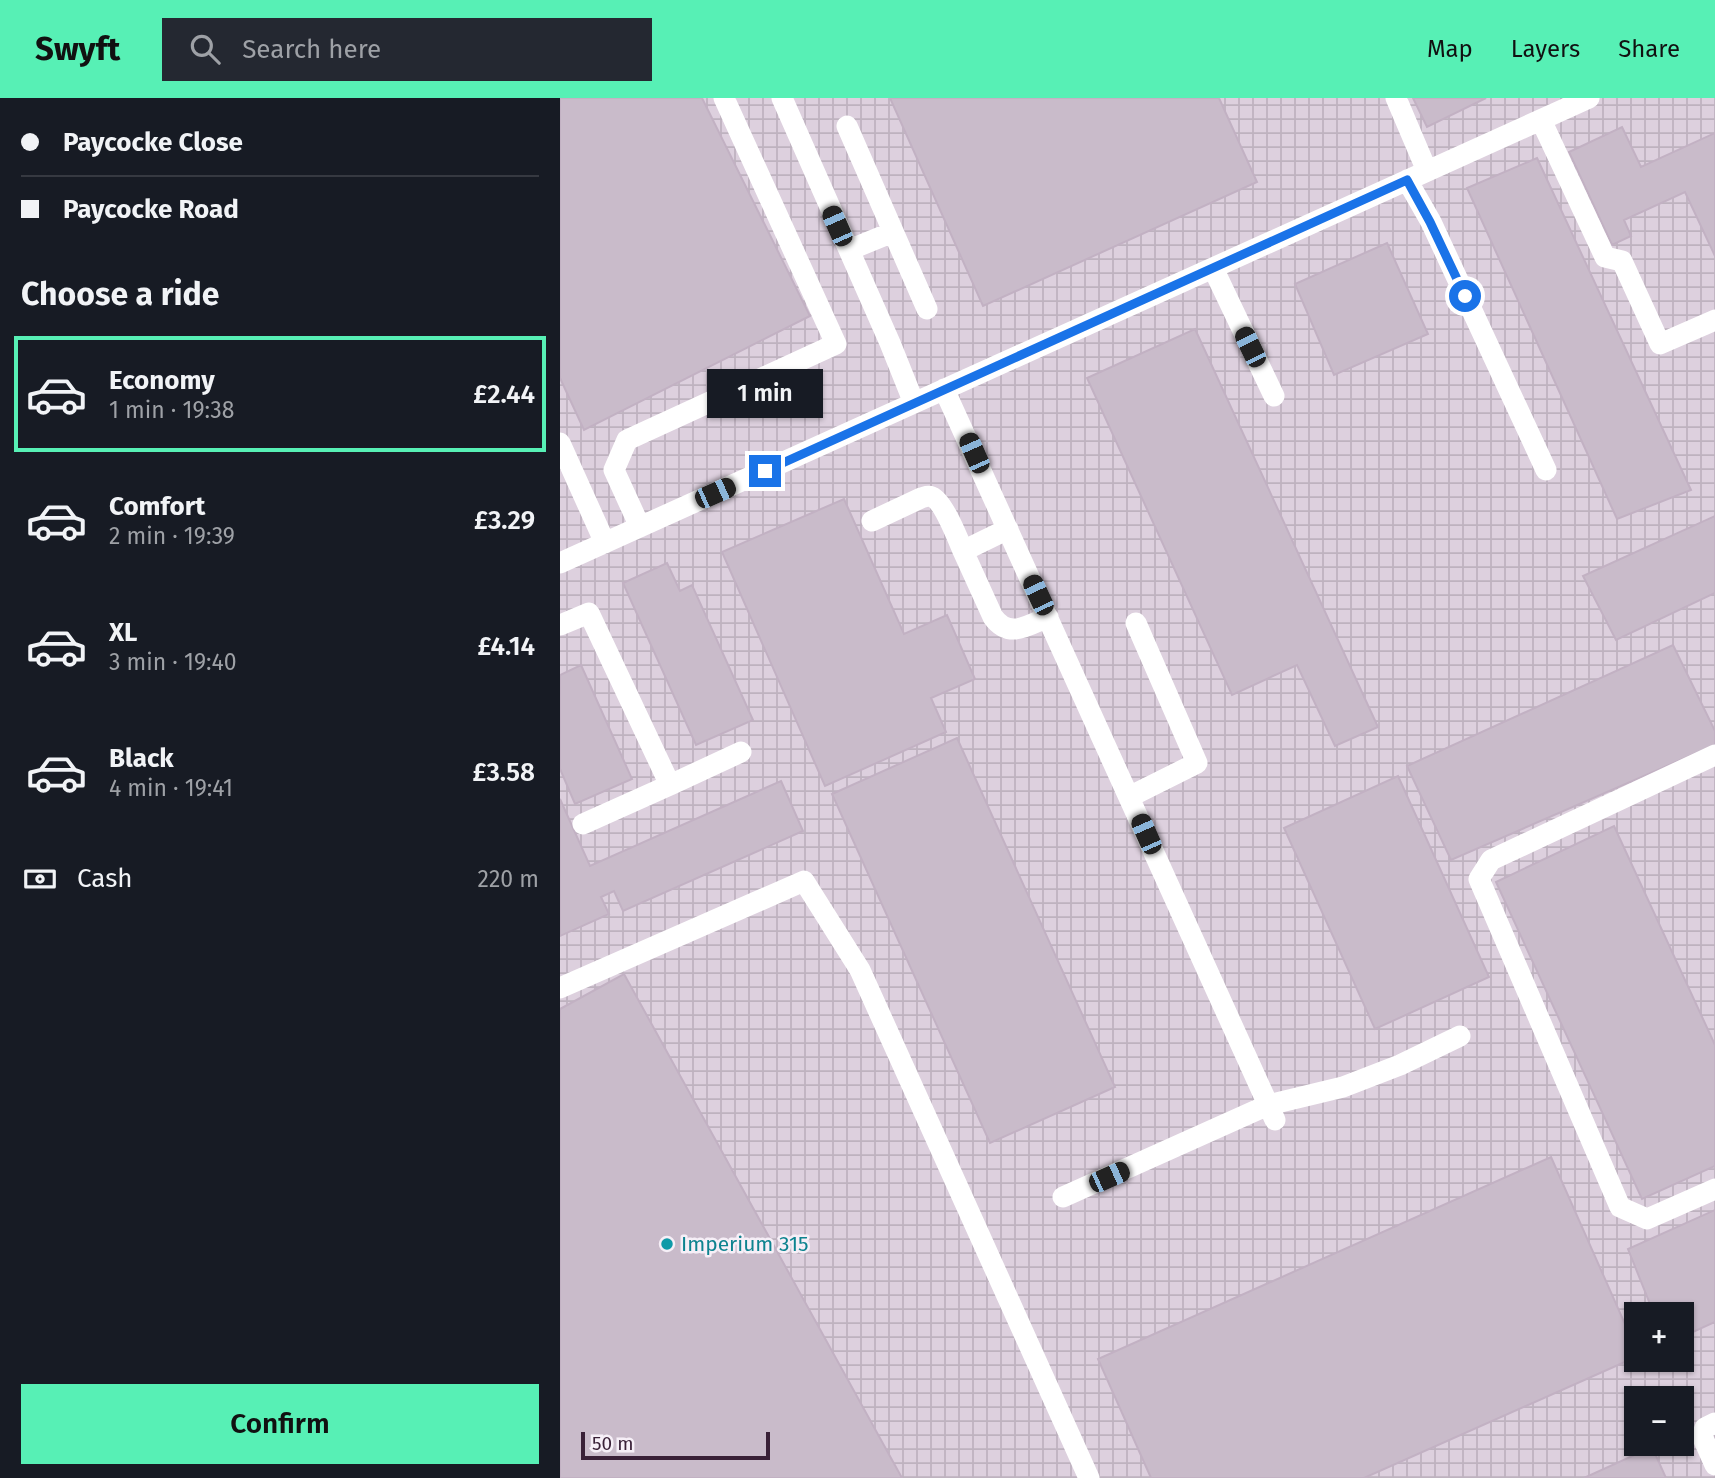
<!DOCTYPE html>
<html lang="en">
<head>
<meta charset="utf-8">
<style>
	:root { --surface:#171b24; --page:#242831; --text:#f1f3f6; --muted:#9ea1a6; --line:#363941; --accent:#57f0b5 }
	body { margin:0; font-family:"Fira Sans",sans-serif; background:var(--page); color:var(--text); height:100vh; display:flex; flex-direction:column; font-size:26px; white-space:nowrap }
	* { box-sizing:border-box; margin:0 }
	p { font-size:23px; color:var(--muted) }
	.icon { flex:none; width:38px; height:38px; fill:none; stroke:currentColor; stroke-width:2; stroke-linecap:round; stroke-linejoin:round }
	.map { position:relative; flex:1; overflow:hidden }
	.side { display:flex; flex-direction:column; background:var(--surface); width:560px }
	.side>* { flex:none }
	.banner { display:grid; align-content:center; height:154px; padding:0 21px; background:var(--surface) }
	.buttons { position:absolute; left:1064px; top:1204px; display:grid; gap:14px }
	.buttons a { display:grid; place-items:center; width:70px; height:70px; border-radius:0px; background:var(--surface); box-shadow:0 2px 5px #0004; font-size:35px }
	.scale { position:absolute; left:21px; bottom:18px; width:189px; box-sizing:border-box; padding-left:7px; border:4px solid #392037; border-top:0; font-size:19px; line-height:24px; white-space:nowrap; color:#392037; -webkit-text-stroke:5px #f6eff7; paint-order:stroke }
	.end { position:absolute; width:32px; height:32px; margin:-16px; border:9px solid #1a73e8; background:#fff; box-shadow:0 0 0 4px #fff }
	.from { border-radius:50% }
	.bubble { position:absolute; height:49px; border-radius:0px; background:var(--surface); box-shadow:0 2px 5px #0004; font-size:23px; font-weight:600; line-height:49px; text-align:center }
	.car { position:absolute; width:21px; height:42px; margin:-21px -10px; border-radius:9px; box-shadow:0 0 5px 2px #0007; background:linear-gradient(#222 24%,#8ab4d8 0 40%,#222 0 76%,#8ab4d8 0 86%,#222 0) }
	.banner b { display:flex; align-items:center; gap:24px; height:66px; font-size:26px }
	.banner b+b { border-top:2px solid var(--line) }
	.banner i { width:18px; height:18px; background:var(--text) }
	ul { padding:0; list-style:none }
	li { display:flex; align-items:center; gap:21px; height:116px; margin:0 14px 10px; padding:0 7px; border:4px solid transparent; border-radius:0px }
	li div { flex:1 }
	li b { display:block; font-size:26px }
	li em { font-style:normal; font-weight:600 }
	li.current { border-color:var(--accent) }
	li>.icon { width:63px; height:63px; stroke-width:1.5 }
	h2 { padding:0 21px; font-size:32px; line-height:84px }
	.pay { display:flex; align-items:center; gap:18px; height:77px; padding:0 21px; font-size:26px }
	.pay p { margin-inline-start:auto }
	.primary-button { display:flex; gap:14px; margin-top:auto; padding:14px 21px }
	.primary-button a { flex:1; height:80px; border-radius:0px; background:var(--accent); color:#111; font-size:28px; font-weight:600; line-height:80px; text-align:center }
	header { display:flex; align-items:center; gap:42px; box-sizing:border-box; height:98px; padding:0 35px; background:var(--accent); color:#111 }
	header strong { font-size:33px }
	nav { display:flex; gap:38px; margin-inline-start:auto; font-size:24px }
	.search { width:490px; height:63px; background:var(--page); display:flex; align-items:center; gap:18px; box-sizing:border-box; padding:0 24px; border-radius:0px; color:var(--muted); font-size:26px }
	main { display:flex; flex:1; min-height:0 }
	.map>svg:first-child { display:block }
	.industrial { fill:url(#industrial-grid); fill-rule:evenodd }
	.building { fill:#c9bbca; stroke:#c2b1c3; stroke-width:2 }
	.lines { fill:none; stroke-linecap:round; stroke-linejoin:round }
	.minor { stroke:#fff; stroke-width:21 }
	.route { stroke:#1a73e8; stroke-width:9 }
	.culture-dot { fill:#0f9aa8; stroke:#f6eff7; stroke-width:2.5 }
	.labels { text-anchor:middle; stroke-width:5; stroke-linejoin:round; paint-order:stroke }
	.culture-label { font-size:21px; fill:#0d838f; stroke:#f6eff7; text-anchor:start }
</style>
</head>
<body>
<header>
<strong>Swyft</strong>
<div class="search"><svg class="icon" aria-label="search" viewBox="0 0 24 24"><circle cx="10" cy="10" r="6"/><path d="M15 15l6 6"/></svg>Search here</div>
<nav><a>Map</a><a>Layers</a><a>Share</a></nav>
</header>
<main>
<section class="side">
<div class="banner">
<b><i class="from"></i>Paycocke Close</b>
<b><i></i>Paycocke Road</b>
</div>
<h2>Choose a ride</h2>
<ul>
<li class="current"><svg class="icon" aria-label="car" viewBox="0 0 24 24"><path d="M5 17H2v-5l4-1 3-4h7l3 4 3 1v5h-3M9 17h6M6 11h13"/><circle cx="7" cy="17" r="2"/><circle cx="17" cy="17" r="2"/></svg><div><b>Economy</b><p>1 min · 19:38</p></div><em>£2.44</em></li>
<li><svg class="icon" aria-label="car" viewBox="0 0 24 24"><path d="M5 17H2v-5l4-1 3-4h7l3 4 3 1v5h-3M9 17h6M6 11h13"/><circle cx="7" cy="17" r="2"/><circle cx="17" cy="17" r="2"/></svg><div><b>Comfort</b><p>2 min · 19:39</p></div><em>£3.29</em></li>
<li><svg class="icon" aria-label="car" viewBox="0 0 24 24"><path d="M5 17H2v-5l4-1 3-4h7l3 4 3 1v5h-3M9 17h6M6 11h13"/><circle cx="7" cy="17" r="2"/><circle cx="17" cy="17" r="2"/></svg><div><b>XL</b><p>3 min · 19:40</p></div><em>£4.14</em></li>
<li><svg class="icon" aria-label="car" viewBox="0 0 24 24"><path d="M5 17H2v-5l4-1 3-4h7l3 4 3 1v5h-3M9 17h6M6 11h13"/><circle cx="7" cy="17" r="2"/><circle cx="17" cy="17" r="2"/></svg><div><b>Black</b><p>4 min · 19:41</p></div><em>£3.58</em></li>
</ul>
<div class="pay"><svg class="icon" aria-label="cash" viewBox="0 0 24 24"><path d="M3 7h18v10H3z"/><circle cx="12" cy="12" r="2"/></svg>Cash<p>220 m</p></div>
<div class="primary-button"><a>Confirm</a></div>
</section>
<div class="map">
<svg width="1155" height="1380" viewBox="0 0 1155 1380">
	<defs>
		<pattern id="industrial-grid" width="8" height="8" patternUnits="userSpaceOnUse" patternTransform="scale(1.75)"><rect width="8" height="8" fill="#ddd0de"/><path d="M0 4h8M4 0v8" fill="none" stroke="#beb2bf"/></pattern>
	</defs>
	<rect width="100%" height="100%" fill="#e9dfea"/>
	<!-- industrial -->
	<path class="industrial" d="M0 0H1155V1380H0ZM1076 1216H1122V1262H1076ZM1076 1300H1122V1346H1076Z"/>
	<!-- building -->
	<path class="building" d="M0 0H142L250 218 24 332 0 280Z
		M330 0H659L697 84 423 208Z
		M853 0H926L867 29Z
		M1062 29 1081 69 1155 35V158L1125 94 1064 122 1071 138 1052 147 1009 54Z
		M977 60 1131 392 1057 421 907 90Z
		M827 145 868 236 774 277 735 186Z
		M635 231 818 629 775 648 737 567 672 597 527 280Z
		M284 401 344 536 387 517 415 581 371 600 386 634 265 688 162 454Z
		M1155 418V495L1056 542 1023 478Z
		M107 465 120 493 132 487 193 622 136 647 63 485Z
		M1113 547 1155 633V647L891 762 847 668Z
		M21 567 72 681 15 706 0 671V577Z
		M397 640 555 989 430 1045 272 696Z
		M838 678 929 879 815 931 724 730Z
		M221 683 243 733 63 813 54 793 41 799 49 816 0 838V701L30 768Z
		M1054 728 1155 947V1068L1082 1101 936 784Z
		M64 876 342 1380H0V911Z
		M991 1059 1076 1251V1259L804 1380H591L538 1261Z
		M1155 1112V1224L1122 1239V1216H1094L1068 1151Z
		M1092 1349 1106 1380H1024Z"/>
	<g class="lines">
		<!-- minor -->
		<path class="minor" d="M222 0 330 245 354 305
			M836 0 867 73
			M981 22 1045 159 1062 163 1100 246 1155 222
			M287 28 367 211
			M847 82 871 124 986 372
			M289 152 333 134
			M653 170 714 298
			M384 291 715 1022
			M0 345 45 445
			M312 423 361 400C366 399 367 397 372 399 383 403 398 441 403 453
			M80 429 54 372 67 342 276 246 164 0
			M448 431 403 453 433 519C449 541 467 528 488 519
			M0 465 1029 0
			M0 527 29 515 110 687 23 726
			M1155 657 931 762 919 781 1060 1109 1087 1121 1155 1091
			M110 687 181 654
			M569 699 637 665 576 525
			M0 890 244 783 300 872 529 1380
			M503 1099 708 1007 783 989 840 967 900 938
			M1155 1325 1145 1330 1142 1338 1155 1367"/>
	</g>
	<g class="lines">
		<!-- route -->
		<path class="route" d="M205 373 847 82 870 124 905 198"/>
	</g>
	<!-- markers -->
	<circle class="culture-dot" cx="107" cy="1146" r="7"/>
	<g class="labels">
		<!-- culture labels -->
		<g class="culture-label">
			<text x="121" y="1153">Imperium 315</text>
		</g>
	</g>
</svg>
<div class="buttons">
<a>+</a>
<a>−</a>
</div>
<div class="scale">50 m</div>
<i class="end from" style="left:905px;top:198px"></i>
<i class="end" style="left:205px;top:373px"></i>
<div class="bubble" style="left:147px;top:271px;width:116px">1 min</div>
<i class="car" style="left:277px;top:128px;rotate:336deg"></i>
<i class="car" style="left:690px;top:249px;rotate:334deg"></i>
<i class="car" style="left:414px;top:355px;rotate:336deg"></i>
<i class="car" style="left:155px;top:395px;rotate:66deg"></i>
<i class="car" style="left:478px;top:497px;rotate:335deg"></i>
<i class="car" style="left:586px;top:736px;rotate:336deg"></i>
<i class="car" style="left:549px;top:1079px;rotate:66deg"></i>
</div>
</main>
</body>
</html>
